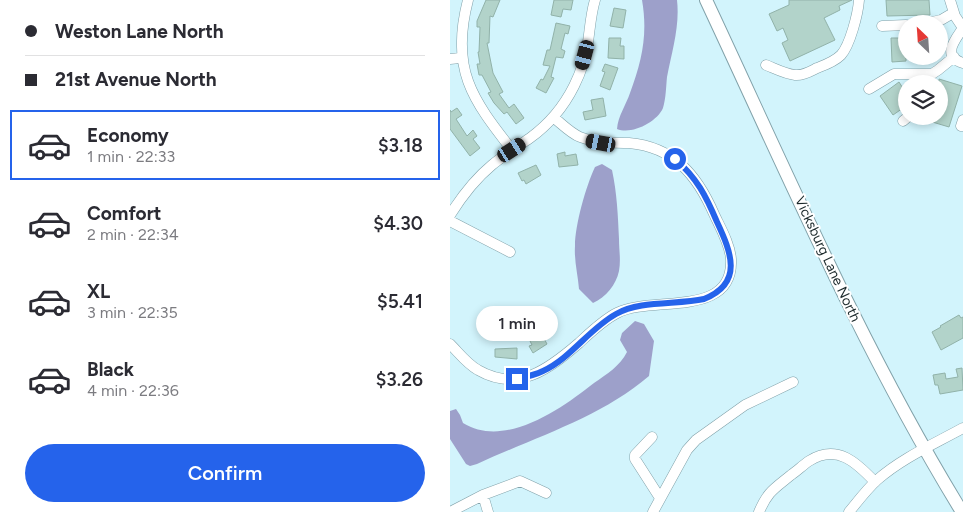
<!DOCTYPE html>
<html lang="en">
<head>
<meta charset="utf-8">
<style>
	:root { --surface:#fff; --page:#f2f2f3; --text:#2b2b33; --muted:#7c7c81; --line:#e1e1e2; --accent:#2563eb }
	body { margin:0; font-family:Figtree,sans-serif; background:var(--page); color:var(--text); height:100vh; display:flex; flex-direction:column; font-size:19px; white-space:nowrap }
	* { box-sizing:border-box; margin:0 }
	p { font-size:16px; color:var(--muted) }
	.icon { flex:none; width:28px; height:28px; fill:none; stroke:currentColor; stroke-width:2; stroke-linecap:round; stroke-linejoin:round }
	.map { position:relative; flex:1; overflow:hidden }
	.drawer { display:flex; flex-direction:column; background:var(--surface); width:450px }
	.drawer>* { flex:none }
	.guide { display:grid; align-content:center; height:110px; padding:0 25px; background:var(--surface) }
	.needle { width:32px; rotate:335deg }
	.tools { position:absolute; left:448px; top:15px; display:grid; gap:10px }
	.tools a { display:grid; place-items:center; width:50px; height:50px; border-radius:50%; background:var(--surface); box-shadow:0 2px 8px #0003; font-size:25px }
	.end { position:absolute; width:22px; height:22px; margin:-11px; border:6px solid #2563eb; background:#fff; box-shadow:0 0 0 2px #fff }
	.from { border-radius:50% }
	.bubble { position:absolute; height:35px; border-radius:18px; background:var(--surface); box-shadow:0 2px 8px #0003; font-size:16px; font-weight:600; line-height:35px; text-align:center }
	.car { position:absolute; width:15px; height:30px; margin:-15px -8px; border-radius:6px; box-shadow:0 0 4px 1px #0007; background:linear-gradient(#222 24%,#8ab4d8 0 40%,#222 0 76%,#8ab4d8 0 86%,#222 0) }
	.guide b { display:flex; align-items:center; gap:18px; height:48px; font-size:19px }
	.guide b+b { border-top:1px solid var(--line) }
	.guide i { width:12px; height:12px; background:var(--text) }
	ul { padding:0; list-style:none }
	li { display:flex; align-items:center; gap:15px; height:70px; margin:0 10px 8px; padding:0 15px; border:2px solid transparent; border-radius:0px }
	li div { flex:1 }
	li b { display:block; font-size:19px }
	li em { font-style:normal; font-weight:600 }
	li.current { border-color:var(--accent) }
	li>.icon { width:45px; height:45px; stroke-width:1.5 }
	.primary-button { display:flex; gap:10px; margin-top:auto; padding:10px 25px }
	.primary-button a { flex:1; height:58px; border-radius:30px; background:var(--accent); color:#fff; font-size:20px; font-weight:600; line-height:58px; text-align:center }
	main { display:flex; flex:1; min-height:0 }
	.map>svg:first-child { display:block }
	.water { fill:#9da0ca }
	.building { fill:#b2d3ca; stroke:#91b2a9 }
	.lines { fill:none; stroke-linecap:round; stroke-linejoin:round }
	.minor-casing { stroke:#81a1a9; stroke-width:11 }
	.major-casing { stroke:#81a1a9; stroke-width:14 }
	.minor { stroke:#fff; stroke-width:10 }
	.major { stroke:#fff; stroke-width:12 }
	.route { stroke:#2563eb; stroke-width:6 }
	.labels { text-anchor:middle; stroke-width:4; stroke-linejoin:round; paint-order:stroke }
	.street-label { font-size:14px; fill:#1b282a; stroke:#fff }
</style>
</head>
<body>
<main>
<section class="drawer">
<div class="guide">
<b><i class="from"></i>Weston Lane North</b>
<b><i></i>21st Avenue North</b>
</div>
<ul>
<li class="current"><svg class="icon" aria-label="car" viewBox="0 0 24 24"><path d="M5 17H2v-5l4-1 3-4h7l3 4 3 1v5h-3M9 17h6M6 11h13"/><circle cx="7" cy="17" r="2"/><circle cx="17" cy="17" r="2"/></svg><div><b>Economy</b><p>1 min · 22:33</p></div><em>$3.18</em></li>
<li><svg class="icon" aria-label="car" viewBox="0 0 24 24"><path d="M5 17H2v-5l4-1 3-4h7l3 4 3 1v5h-3M9 17h6M6 11h13"/><circle cx="7" cy="17" r="2"/><circle cx="17" cy="17" r="2"/></svg><div><b>Comfort</b><p>2 min · 22:34</p></div><em>$4.30</em></li>
<li><svg class="icon" aria-label="car" viewBox="0 0 24 24"><path d="M5 17H2v-5l4-1 3-4h7l3 4 3 1v5h-3M9 17h6M6 11h13"/><circle cx="7" cy="17" r="2"/><circle cx="17" cy="17" r="2"/></svg><div><b>XL</b><p>3 min · 22:35</p></div><em>$5.41</em></li>
<li><svg class="icon" aria-label="car" viewBox="0 0 24 24"><path d="M5 17H2v-5l4-1 3-4h7l3 4 3 1v5h-3M9 17h6M6 11h13"/><circle cx="7" cy="17" r="2"/><circle cx="17" cy="17" r="2"/></svg><div><b>Black</b><p>4 min · 22:36</p></div><em>$3.26</em></li>
</ul>
<div class="primary-button"><a>Confirm</a></div>
</section>
<div class="map">
<svg width="513" height="512" viewBox="0 0 513 512">
	<rect width="100%" height="100%" fill="#d2f4fc"/>
	<!-- water -->
	<path class="water" d="M192 0H227C230 26 222 51 217 77 216 87 216 98 213 108 207 122 182 135 167 129 168 116 176 105 180 93 192 61 198 34 192 0Z
		M152 164 162 170C167 193 168 216 169 239 169 250 171 260 169 271 166 285 156 297 143 303L129 289C128 275 124 261 125 246 125 225 136 186 145 167Z
		M185 321 194 324 204 341 199 376C150 418 85 437 27 464L20 466 16 464 0 439V411L6 409 10 415 13 423C55 449 111 409 144 383 157 374 170 366 177 352L170 340 172 333Z"/>
	<!-- building -->
	<path class="building" d="M36 0H50L43 17 40 16 39 43H37L43 73 53 92 49 94 59 108 64 104 74 118 66 124 57 112 54 114 44 103 38 93 41 92 32 75H29L27 64H30L28 52H29L30 27H27V21Z
		M104 0H123L121 10 113 9 111 17 101 15Z
		M339 0H402L389 6 390 10 374 18 385 40 340 61 332 43 338 40 333 28 327 31 319 14 339 5Z
		M436 0H479L480 15 437 16Z
		M164 8 176 10 173 28 160 26Z
		M106 23 120 26 118 34 115 33 111 49 115 51 113 58 106 57 101 77 104 78 96 93 86 88 91 79 93 80 100 66 93 65 97 50H100Z
		M159 38H171L170 46H174V59L158 58Z
		M441 38H456V61L442 62Z
		M155 64 168 68 160 90 150 86 155 72 152 71Z
		M489 79 512 86 499 127 469 118 470 116H489Z
		M449 82 456 93V106L443 115 430 96Z
		M153 98 156 116 135 120 133 112 143 110 141 100Z
		M7 108 12 115 6 119 17 136 23 130 27 136 23 139 30 148 20 156 0 129V110L1 112Z
		M115 152V156L126 154 128 165 109 167 107 154Z
		M86 165 91 175 76 184 74 180 72 181 68 173Z
		M509 315 511 318 513 317V338L491 350 482 332 491 327 490 326Z
		M92 335 97 344 83 353 79 346 82 345 80 341Z
		M67 348V359L45 357V349Z
		M512 368 513 390 490 394 488 385H485L483 375 495 373 496 379 508 377 506 369Z"/>
	<g class="lines">
		<!-- minor casing -->
		<g class="minor-casing">
			<path id="minor" d="M18 0C0 69 22 99 62 150
				M500 0 505 16 513 28
				M473 24 491 20 503 13
				M432 26 456 25
				M513 28C505 40 491 56 513 63
				M0 59 10 58
				M316 65C326 69 335 74 345 75 353 76 361 71 367 68 375 65 384 62 391 55 400 45 408 14 409 0
				M419 89 444 74H482L488 70 504 57
				M513 120 511 126H513
				M453 121 459 116
				M0 215C12 196 25 179 42 165 54 155 67 147 80 138 98 125 114 106 124 86 131 72 136 57 138 42 140 28 141 13 145 0
				M0 221 60 252
				M0 344C9 353 17 364 28 370 68 393 99 369 129 343 141 332 153 320 167 313 202 295 284 319 281 259 280 244 270 227 264 214 247 175 224 147 179 143 162 142 147 144 130 137 120 133 111 123 103 117
				M202 437 185 455V459L210 498
				M33 495 38 512
				M0 512 33 495 70 481 96 493
				M203 512 237 450 246 440 295 405 343 382
				M309 512C318 491 324 489 341 475 347 471 353 465 359 461 387 443 407 463 425 482
				M399 512C408 501 417 489 427 480 452 458 484 444 513 428"/>
		</g>
		<!-- major casing -->
		<g class="major-casing">
			<path id="major" d="M256 0C337 173 412 349 512 512"/>
		</g>
		<!-- minor -->
		<use href="#minor" class="minor"/>
		<!-- major -->
		<use href="#major" class="major"/>
	</g>
	<g class="lines">
		<!-- route -->
		<path class="route" d="M67 379C76 377 85 375 93 371 121 358 139 329 166 314 190 300 227 305 254 299 294 283 281 252 267 222 256 196 247 178 225 159"/>
	</g>
	<g class="labels">
		<!-- street labels -->
		<g class="street-label">
			<text transform="translate(378 259) rotate(65)" y="5">Vicksburg Lane North</text>
		</g>
	</g>
</svg>
<div class="tools">
<a><svg class="needle" viewBox="-14 -14 28 28"><path d="M0-13l5 13h-10z" fill="#e53935"/><path d="M0 13l5-13h-10z" fill="#7c7c81"/></svg></a>
<a><svg class="icon" aria-label="layers" viewBox="0 0 24 24"><path d="M12 4l9 5-9 5-9-5zM3 14l9 5 9-5"/></svg></a>
</div>
<i class="end from" style="left:225px;top:159px"></i>
<i class="end" style="left:67px;top:379px"></i>
<div class="bubble" style="left:26px;top:306px;width:82px">1 min</div>
<i class="car" style="left:135px;top:55px;rotate:195deg"></i>
<i class="car" style="left:151px;top:143px;rotate:281deg"></i>
<i class="car" style="left:62px;top:150px;rotate:57deg"></i>
</div>
</main>
</body>
</html>
